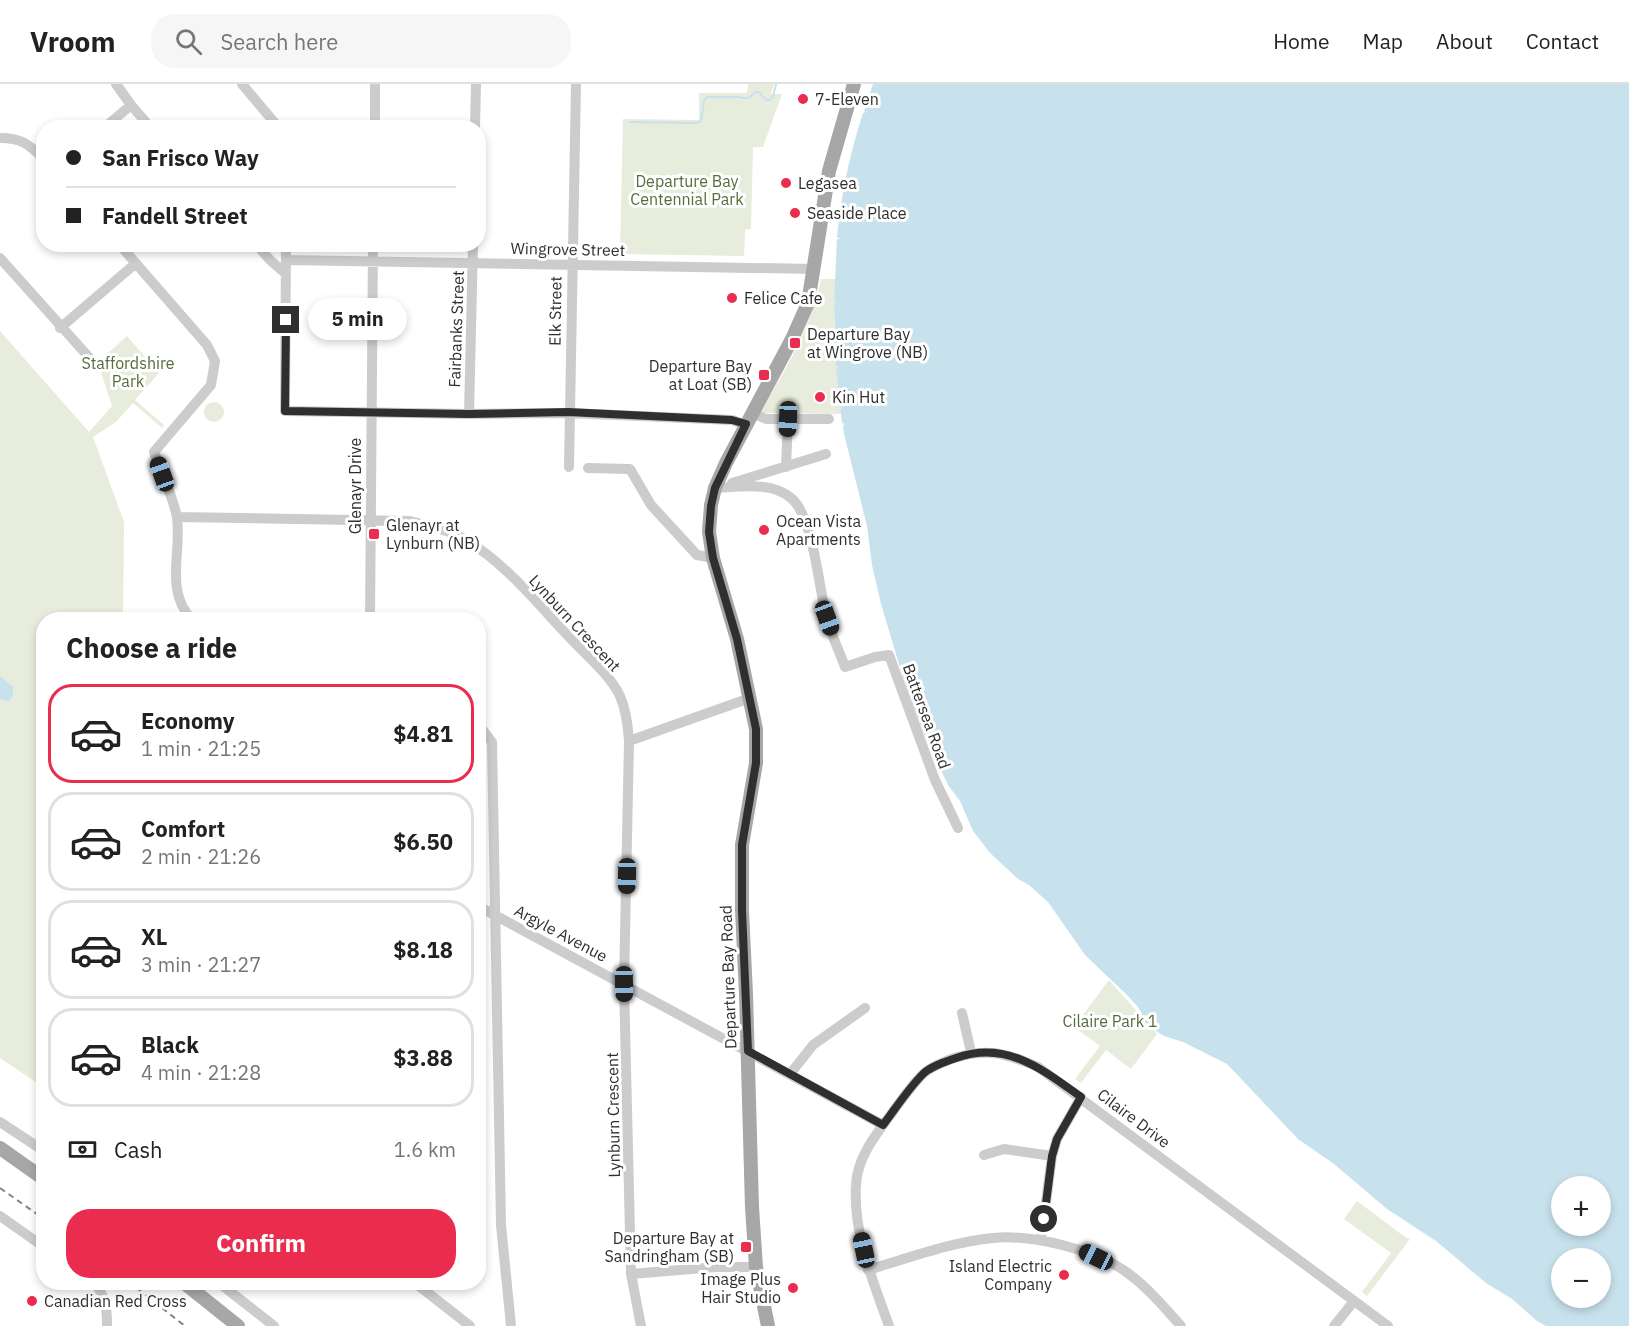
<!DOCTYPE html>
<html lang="en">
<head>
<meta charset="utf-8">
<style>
	:root { --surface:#fff; --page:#f6f6f6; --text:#222; --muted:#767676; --line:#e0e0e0; --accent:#ea2d4e }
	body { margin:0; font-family:"IBM Plex Sans",sans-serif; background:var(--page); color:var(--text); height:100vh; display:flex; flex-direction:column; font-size:22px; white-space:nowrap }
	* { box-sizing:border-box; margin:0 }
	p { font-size:20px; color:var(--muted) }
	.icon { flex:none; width:33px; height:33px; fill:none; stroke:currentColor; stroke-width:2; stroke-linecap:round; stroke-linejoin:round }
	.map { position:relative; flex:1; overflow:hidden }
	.sheet { position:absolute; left:36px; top:528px; width:450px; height:678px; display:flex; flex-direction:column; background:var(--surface); border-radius:24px; box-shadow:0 3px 9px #0003 }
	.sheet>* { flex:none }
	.guide { position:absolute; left:36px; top:36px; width:450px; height:132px; border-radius:24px; box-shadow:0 3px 9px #0003; display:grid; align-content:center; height:132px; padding:0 30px; background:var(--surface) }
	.buttons { position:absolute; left:1551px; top:1092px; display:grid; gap:12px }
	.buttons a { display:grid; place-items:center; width:60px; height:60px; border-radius:50%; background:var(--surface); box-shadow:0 3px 9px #0003; font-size:30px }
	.end { position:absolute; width:27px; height:27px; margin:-14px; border:8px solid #2f2f2f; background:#fff; box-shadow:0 0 0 3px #fff }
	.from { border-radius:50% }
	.bubble { position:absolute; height:42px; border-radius:21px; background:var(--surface); box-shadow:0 3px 9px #0003; font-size:20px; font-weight:700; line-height:42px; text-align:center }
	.car { position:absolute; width:18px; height:36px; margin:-18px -9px; border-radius:8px; box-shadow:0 0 4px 2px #0007; background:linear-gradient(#222 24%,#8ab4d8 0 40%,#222 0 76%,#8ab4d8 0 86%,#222 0) }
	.guide b { display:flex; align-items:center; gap:21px; height:57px; font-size:22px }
	.guide b+b { border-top:2px solid var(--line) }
	.guide i { width:15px; height:15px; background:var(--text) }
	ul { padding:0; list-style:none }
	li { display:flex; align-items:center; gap:18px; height:99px; margin:0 12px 9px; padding:0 18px; border:3px solid var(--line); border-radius:24px }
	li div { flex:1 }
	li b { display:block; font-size:22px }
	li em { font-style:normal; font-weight:700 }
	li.selected { border-color:var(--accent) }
	li>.icon { width:54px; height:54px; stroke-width:1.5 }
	h2 { padding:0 30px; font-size:27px; line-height:72px }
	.pay { display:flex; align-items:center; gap:15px; height:66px; padding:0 30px; font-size:22px }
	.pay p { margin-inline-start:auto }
	.primary-button { display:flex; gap:12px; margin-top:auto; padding:12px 30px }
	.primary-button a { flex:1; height:69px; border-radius:24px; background:var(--accent); color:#fff; font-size:24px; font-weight:700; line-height:69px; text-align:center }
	header { display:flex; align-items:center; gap:36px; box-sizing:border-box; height:84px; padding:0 30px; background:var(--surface); border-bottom:2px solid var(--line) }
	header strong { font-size:28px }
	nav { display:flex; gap:33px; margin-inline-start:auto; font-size:21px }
	.search { width:420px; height:54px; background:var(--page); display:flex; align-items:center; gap:15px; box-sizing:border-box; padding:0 21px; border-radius:24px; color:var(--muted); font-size:22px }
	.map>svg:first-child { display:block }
	.green { fill:#e7ecdc }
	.water { fill:#c8e2ed; fill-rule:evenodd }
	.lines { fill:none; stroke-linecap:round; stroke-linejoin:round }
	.stream { stroke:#c8e2ed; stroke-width:2 }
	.minor { stroke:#ccc; stroke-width:10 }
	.major { stroke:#a7a7a7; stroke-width:14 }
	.rail { stroke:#848484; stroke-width:2; stroke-dasharray:6 4.5; stroke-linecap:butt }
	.route { stroke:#2f2f2f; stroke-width:8 }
	.poi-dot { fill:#ea2d4e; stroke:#fff; stroke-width:2 }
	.labels { text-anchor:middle; stroke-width:6; stroke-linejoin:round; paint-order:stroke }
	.poi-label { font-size:16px; fill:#2f2f2f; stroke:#fff; text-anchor:start }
	.park-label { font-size:16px; fill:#576c3b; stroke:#fff }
	.street-label { font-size:16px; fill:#2f2f2f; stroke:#fff }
</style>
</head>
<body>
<header>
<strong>Vroom</strong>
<div class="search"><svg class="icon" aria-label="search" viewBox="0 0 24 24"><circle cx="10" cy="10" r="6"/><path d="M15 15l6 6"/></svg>Search here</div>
<nav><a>Home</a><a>Map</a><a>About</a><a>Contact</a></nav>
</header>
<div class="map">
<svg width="1629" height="1242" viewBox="0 0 1629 1242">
	<rect width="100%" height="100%" fill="#fff"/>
	<!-- green -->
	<path class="green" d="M748 0H774L771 10H782L763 63H753L751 145 745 146 744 172 620 170 623 35 699 36V9H747Z
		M821 195H835L834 240 841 330 761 329C784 286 812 244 821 195Z
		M0 247 89 348 112 322 101 288 106 280V271L127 252 159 289 135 316 164 341 162 344 133 319 116 338 93 353 124 438 123 535 44 536 43 1003 0 974Z
		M204 328a10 10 0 1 1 20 0a10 10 0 1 1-20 0Z
		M1109 896 1157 950 1131 985 1106 966 1081 999 1075 995 1100 962 1074 943Z
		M1357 1117 1405 1153 1410 1155 1367 1212 1362 1208 1391 1169 1344 1135Z"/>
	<!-- water -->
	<path class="water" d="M873 0H1629V1242H1546L1537 1237 1512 1215 1486 1199 1436 1157 1387 1125 1334 1080 1298 1055 1227 980 1183 958 1164 952 1148 942 1138 923 1128 912 1085 871 1048 818 1029 801 1018 795 990 769 973 747 960 717 948 701 913 627 881 520 872 481 867 442 844 350 843 341 845 340 842 339 836 284 839 283 836 282 834 219H836L834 217 837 155H840L837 153C842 107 849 73 863 29L866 28 864 27ZM1562 1102H1600V1142H1562ZM1562 1174H1600V1214H1562Z
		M0 592 13 603V611L9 617 0 615Z"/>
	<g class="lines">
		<!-- stream -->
		<path class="stream" d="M630 38 696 39 701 37 704 17 707 13H740C748 16 750 14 755 8H759L766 16H770L773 13 776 0"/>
		<!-- minor -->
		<path class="minor" d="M116 0 131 21 151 44
			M242 0 279 44
			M104 44 131 21
			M375 44V0
			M475 44 476 0
			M0 54C22 54 28 60 44 75
			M119 160 207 261 215 277 211 301 154 368C160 385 175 418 177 434 182 469 164 506 192 536
			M256 160 270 176 286 190
			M286 160 285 327 469 330 568 329 732 336 746 341
			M0 174 95 280
			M286 176 814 185
			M60 244 135 180
			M752 329 766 335H829
			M469 330 473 160
			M569 383 576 0
			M786 383 788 335
			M588 384 630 385 651 421 697 471 713 474
			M732 399 826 370
			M715 404C739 403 771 397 791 414 814 432 819 508 827 535 832 552 839 567 845 583L875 573 889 571 935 696 958 744
			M177 433 410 437C429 442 449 446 466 456 508 481 539 522 572 556 588 573 610 591 620 612 626 626 628 641 629 657L624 900 631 1190 641 1242
			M370 536 373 160
			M478 640 492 658 501 1141 511 1242
			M629 657 750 614
			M478 822 883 1041
			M962 929 971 968
			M790 990 813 961 865 924
			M0 1038 44 1067
			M984 1071 1004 1065 1052 1072
			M0 1132 44 1163
			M1041 1156 1052 1072 1057 1055 1081 1013
			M868 1186C909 1174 951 1158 993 1154 1032 1150 1098 1166 1129 1190 1149 1205 1164 1223 1181 1242
			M631 1190 716 1183H756
			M94 1198C106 1214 107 1222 107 1242
			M218 1198 274 1242
			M414 1198 470 1242
			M889 1242C873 1197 853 1150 856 1101 857 1075 874 1053 889 1033 900 1018 910 1003 923 990 930 983 942 979 951 975 986 963 1005 969 1038 983L1388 1242
			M1334 1242 1354 1217"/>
		<!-- major -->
		<path class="major" d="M0 1064 44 1095
			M183 1198 238 1242
			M768 1242 756 1183 752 1123 746 910 742 826V761L756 679V645L737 555 713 474 709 448 711 421 715 404 726 379 792 255 808 219 829 87 854 0"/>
		<!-- rail -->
		<path class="rail" d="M0 1104 44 1135
			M129 1198 185 1242"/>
	</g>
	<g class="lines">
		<!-- route -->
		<path class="route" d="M286 236 285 327 469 330 568 328 732 336 746 340 715 404 711 422 709 448 713 474 737 555 756 645V679L742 761V826L748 967 883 1041C896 1024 908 1005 923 990 931 982 945 978 956 974 1006 956 1042 985 1081 1013L1057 1055 1052 1072 1044 1135"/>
	</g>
	<!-- markers -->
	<g class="poi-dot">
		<circle cx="803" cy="15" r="6"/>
		<circle cx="786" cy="99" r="6"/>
		<circle cx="795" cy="129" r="6"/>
		<circle cx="732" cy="214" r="6"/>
		<rect x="789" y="253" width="12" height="12" rx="3"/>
		<rect x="758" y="285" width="12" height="12" rx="3"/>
		<circle cx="820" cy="313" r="6"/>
		<circle cx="764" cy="446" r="6"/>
		<rect x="368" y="444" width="12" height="12" rx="3"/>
		<rect x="740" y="1157" width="12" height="12" rx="3"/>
		<circle cx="1064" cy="1191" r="6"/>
		<circle cx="793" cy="1204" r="6"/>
		<circle cx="32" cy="1217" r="6"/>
	</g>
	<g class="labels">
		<!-- poi labels -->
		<g class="poi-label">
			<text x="815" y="21">7-Eleven</text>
			<text x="798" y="105">Legasea</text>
			<text x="807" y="135">Seaside Place</text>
			<text x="744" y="220">Felice Cafe</text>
			<text x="807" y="256">Departure Bay<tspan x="807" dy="18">at Wingrove (NB)</tspan></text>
			<text x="752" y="288" text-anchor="end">Departure Bay<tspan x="752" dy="18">at Loat (SB)</tspan></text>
			<text x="832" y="319">Kin Hut</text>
			<text x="776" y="443">Ocean Vista<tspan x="776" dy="18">Apartments</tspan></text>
			<text x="386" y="447">Glenayr at<tspan x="386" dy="18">Lynburn (NB)</tspan></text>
			<text x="734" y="1160" text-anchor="end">Departure Bay at<tspan x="734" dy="18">Sandringham (SB)</tspan></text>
			<text x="1052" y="1188" text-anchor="end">Island Electric<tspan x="1052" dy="18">Company</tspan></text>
			<text x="781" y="1201" text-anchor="end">Image Plus<tspan x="781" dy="18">Hair Studio</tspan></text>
			<text x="44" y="1223">Canadian Red Cross</text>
		</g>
		<!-- park labels -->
		<g class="park-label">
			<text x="687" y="103">Departure Bay<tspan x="687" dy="18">Centennial Park</tspan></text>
			<text x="128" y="285">Staffordshire<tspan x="128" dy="18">Park</tspan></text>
			<text x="1110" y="943">Cilaire Park 1</text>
		</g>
		<!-- street labels -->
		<g class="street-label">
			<text transform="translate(568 165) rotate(1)" y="6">Wingrove Street</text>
			<text transform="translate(555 227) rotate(-89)" y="6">Elk Street</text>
			<text transform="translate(456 245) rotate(-88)" y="6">Fairbanks Street</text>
			<text transform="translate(355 402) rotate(-90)" y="6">Glenayr Drive</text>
			<text transform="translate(575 539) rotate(47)" y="6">Lynburn Crescent</text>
			<text transform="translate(927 632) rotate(70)" y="6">Battersea Road</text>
			<text transform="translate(561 849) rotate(28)" y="6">Argyle Avenue</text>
			<text transform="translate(728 893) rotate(-92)" y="6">Departure Bay Road</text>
			<text transform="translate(613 1031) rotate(-91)" y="6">Lynburn Crescent</text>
			<text transform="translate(1134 1034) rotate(37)" y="6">Cilaire Drive</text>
		</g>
	</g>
</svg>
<div class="buttons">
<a>+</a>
<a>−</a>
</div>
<i class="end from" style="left:1044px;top:1135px"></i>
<i class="end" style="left:286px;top:236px"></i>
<div class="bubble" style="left:308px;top:214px;width:99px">5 min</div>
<i class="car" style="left:788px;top:335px;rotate:182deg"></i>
<i class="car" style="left:162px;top:390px;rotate:340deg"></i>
<i class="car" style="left:827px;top:534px;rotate:160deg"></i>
<i class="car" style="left:627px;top:792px;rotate:181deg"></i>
<i class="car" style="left:624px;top:900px;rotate:179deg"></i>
<i class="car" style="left:864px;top:1166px;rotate:348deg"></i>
<i class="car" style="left:1096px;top:1173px;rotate:296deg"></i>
<div class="guide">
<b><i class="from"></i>San Frisco Way</b>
<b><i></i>Fandell Street</b>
</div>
<section class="sheet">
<h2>Choose a ride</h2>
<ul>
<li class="selected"><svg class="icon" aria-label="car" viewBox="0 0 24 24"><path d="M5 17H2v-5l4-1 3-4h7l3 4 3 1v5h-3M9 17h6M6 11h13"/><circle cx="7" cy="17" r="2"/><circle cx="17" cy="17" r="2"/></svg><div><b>Economy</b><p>1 min · 21:25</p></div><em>$4.81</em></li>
<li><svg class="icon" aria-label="car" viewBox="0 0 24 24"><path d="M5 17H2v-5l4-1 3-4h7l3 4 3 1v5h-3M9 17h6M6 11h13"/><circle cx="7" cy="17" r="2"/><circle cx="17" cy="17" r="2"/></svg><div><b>Comfort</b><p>2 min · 21:26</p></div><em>$6.50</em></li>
<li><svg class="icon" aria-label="car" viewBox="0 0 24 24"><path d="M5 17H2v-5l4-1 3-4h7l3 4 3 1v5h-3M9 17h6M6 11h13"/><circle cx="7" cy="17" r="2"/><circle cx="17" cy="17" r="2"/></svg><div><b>XL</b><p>3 min · 21:27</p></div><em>$8.18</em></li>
<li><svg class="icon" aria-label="car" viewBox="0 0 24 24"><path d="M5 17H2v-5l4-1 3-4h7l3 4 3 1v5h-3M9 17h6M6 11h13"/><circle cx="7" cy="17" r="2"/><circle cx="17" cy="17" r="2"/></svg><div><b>Black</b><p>4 min · 21:28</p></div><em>$3.88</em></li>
</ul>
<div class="pay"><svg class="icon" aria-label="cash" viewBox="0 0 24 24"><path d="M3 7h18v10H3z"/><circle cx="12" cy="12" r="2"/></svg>Cash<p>1.6 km</p></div>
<div class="primary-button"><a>Confirm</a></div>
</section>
</div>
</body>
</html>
